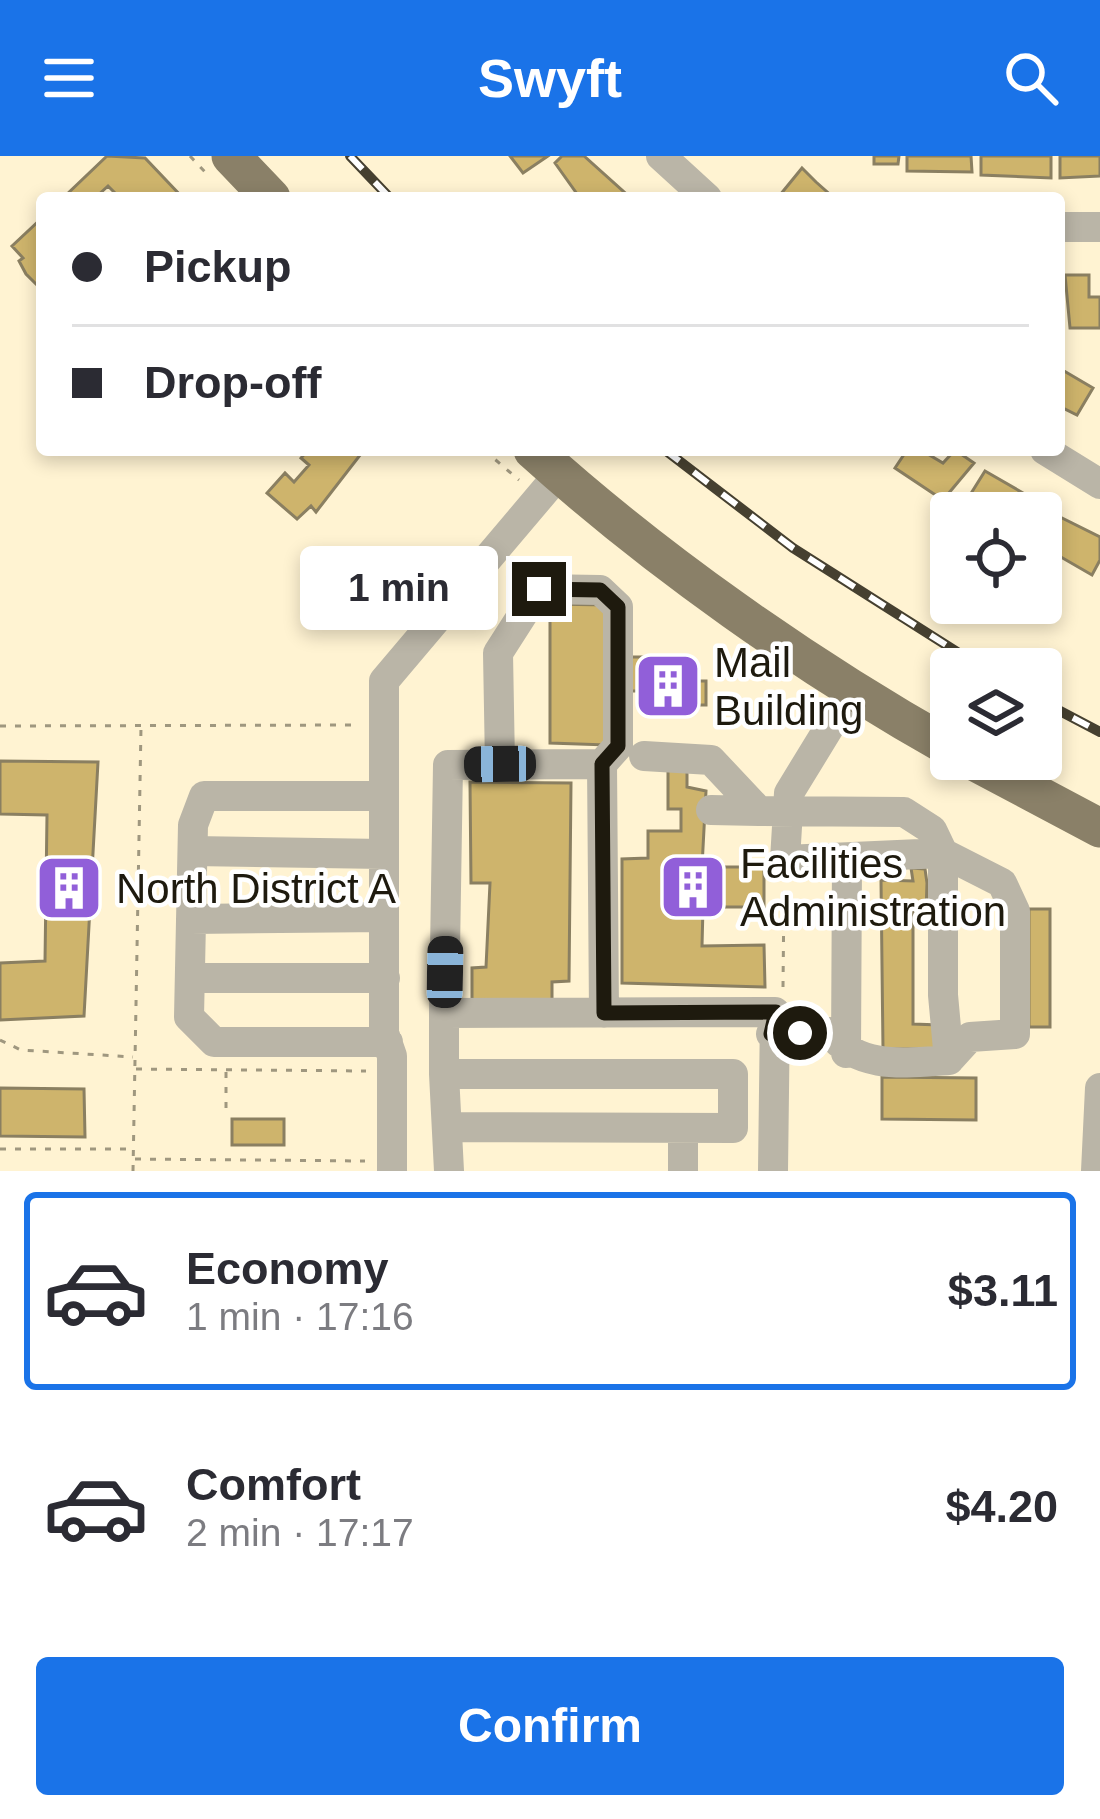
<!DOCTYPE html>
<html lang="en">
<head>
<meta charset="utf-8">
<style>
	:root { --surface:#fff; --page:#f7f7f7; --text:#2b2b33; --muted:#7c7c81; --line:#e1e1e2; --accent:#1a73e8 }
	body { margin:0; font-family:Arial,sans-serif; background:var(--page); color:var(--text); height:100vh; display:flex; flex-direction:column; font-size:45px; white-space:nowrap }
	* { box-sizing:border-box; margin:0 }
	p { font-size:39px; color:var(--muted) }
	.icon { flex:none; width:66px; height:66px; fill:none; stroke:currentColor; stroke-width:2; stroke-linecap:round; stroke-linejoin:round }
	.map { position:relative; height:1015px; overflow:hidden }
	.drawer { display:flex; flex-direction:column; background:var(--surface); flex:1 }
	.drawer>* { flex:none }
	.hud { position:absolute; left:36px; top:36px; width:1029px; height:264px; border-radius:12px; box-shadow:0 6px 18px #0003; display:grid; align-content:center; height:264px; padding:0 36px; background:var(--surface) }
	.fabs { position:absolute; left:930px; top:336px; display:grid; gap:24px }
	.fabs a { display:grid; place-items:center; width:132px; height:132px; border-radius:12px; background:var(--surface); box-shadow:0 6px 18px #0003; font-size:60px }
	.end { position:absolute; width:54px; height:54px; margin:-27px; border:15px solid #1e1a0e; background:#fff; box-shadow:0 0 0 6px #fff }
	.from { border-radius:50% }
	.bubble { position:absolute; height:84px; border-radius:12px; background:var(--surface); box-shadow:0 6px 18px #0003; font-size:39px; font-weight:700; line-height:84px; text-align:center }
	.car { position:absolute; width:36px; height:72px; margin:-36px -18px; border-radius:15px; box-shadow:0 0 9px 3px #0007; background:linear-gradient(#222 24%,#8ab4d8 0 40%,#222 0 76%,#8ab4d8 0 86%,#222 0) }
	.hud b { display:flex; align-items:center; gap:42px; height:114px; font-size:45px }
	.hud b+b { border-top:3px solid var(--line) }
	.hud i { width:30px; height:30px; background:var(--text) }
	ul { padding:21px 0 0; list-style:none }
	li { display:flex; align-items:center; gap:36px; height:198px; margin:0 24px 18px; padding:0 12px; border:6px solid transparent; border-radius:12px }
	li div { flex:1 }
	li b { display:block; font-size:45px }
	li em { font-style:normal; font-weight:700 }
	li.on { border-color:var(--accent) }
	li>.icon { width:108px; height:108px; stroke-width:1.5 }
	.action { display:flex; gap:24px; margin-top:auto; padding:24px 36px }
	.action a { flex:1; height:138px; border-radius:12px; background:var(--accent); color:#fff; font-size:48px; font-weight:700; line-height:138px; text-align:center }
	header { display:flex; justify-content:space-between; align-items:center; height:156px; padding:0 36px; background:var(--accent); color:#fff; font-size:54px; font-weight:700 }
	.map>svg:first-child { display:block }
	.building { fill:#ceb46c; stroke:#8a7f61; stroke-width:3 }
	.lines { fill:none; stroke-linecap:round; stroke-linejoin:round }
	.path { stroke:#9f977f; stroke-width:3; stroke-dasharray:6 9; stroke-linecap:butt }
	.minor { stroke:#bab5a7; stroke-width:30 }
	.major { stroke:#8a8068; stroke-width:39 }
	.rail-casing { stroke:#464030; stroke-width:10 }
	.rail { stroke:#fff; stroke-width:6; stroke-dasharray:18; stroke-linecap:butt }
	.route { stroke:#1e1a0e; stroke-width:15 }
	.labels { text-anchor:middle; stroke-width:9; stroke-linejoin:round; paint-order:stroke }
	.poi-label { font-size:42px; fill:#1e1a0e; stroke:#fff; text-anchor:start }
</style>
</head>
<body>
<header><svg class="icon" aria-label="menu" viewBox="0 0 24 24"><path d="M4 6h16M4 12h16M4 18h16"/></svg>Swyft<svg class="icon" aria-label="search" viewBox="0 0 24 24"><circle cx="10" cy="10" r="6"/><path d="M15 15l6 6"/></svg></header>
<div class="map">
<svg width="1100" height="1015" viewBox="0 0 1100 1015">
	<rect width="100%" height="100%" fill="#fff3d2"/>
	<!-- building -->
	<path class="building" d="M107 0 145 2 183 42H120L108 30 95 42H63Z
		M548 0 523 17 510 0Z
		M562 0H584L624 36 616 42H580L555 7Z
		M874 0H899L898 8H874Z
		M907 0H971L972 16 907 15Z
		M981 0H1051V22L981 19Z
		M1060 0H1100V20L1060 22Z
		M802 12 816 26 834 42 780 39Z
		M42 62V134L26 118 19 105 23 102 12 90Z
		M1065 119H1089V141H1100V172H1070Z
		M1059 212 1093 232 1077 259 1059 250Z
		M308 294H364L316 356 311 350 297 363 267 337 285 317 294 326 309 309 301 302Z
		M907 294H921L943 307 955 294 974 307 943 344 895 312Z
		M985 315 1042 348 1039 353 980 357 985 348 970 339Z
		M1048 355 1100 381V404L1092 419 1047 393 1051 386 1041 379V366Z
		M550 448 607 449V589L550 587Z
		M630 501H687V525H706V549H659V558L648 557 649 535H630Z
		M0 605 98 606 84 860 0 864V807L45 805 47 659 0 658Z
		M668 612H687V631L706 635 702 711H764V751H703L702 790 764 789 765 831 622 827V703L648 702V675H681V653H668Z
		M470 626 571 627 569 825 552 826V845H472V812L486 811 490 727H471Z
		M911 712 925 713 927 727 926 756H913V868L939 869V893H883L881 724 913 725Z
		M1029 753H1050V871H1029Z
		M882 921 976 922V964L882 963Z
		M0 932 84 933 85 981 0 980Z
		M232 963H284V989H232Z"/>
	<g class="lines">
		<!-- path -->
		<path class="path" d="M190 0 205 16
			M484 294 519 324
			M0 570 358 569
			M783 831 784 733
			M0 884 21 894 133 901
			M136 913 366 915
			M226 916V957
			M0 993H132
			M135 1003 365 1005
			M133 1015 141 571"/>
		<!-- minor -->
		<path class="minor" d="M661 0 707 42
			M1059 71H1100
			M1045 294 1100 328
			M401 413 443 453
			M852 534 789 637 785 704 943 697V839L949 904
			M644 600 711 604 759 655 904 656 932 674 943 697 1002 727 1015 755V878L970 881 949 904
			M500 608 498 497 539 433 600 434 618 451V590L602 608
			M384 640H204L193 669 189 861 214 886H388
			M711 654 759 655
			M193 695 384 698
			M191 763 384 761
			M190 822H385
			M444 857 448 609 602 608 604 857
			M771 878 829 876C859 914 904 907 949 904
			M846 897 847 705
			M444 918V857L775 856 773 1015
			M449 971 733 972V918H444L449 1015
			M683 973V1015
			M392 1015V900L384 877V525L559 318
			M1096 1015 1100 932"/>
		<!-- major -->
		<path class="major" d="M231 0 271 42
			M533 294C656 405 807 511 951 592
			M970 603 1100 672"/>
		<!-- rail casing -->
		<g class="rail-casing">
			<path id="rail" d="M350 0 390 42
				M665 294 793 392 984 513
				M1041 545 1100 576"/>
		</g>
		<!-- rail -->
		<use href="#rail" class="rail"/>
	</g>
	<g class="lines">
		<!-- route -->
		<path class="route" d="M539 433 600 434 618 451V590L602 608 604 857 776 856 771 878 800 877"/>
	</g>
	<!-- icons -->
	<defs>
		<g id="building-square" transform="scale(3.45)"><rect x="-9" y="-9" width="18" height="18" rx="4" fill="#915fd9" stroke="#fff"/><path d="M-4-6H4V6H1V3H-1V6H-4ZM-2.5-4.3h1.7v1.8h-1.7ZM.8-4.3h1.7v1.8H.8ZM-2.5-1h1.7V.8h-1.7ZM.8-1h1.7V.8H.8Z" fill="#fff"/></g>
	</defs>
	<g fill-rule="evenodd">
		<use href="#building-square" x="668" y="530"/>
		<use href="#building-square" x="693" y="731"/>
		<use href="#building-square" x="69" y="732"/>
	</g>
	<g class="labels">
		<!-- poi labels -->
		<g class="poi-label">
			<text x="714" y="521">Mail<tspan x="714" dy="48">Building</tspan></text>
			<text x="740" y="722">Facilities<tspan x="740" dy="48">Administration</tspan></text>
			<text x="116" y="747">North District A</text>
		</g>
	</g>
</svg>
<div class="fabs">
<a><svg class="icon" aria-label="locate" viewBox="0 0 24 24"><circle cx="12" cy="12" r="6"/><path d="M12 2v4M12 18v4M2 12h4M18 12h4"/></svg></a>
<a><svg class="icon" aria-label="layers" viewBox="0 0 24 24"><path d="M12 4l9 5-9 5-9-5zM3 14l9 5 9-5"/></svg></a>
</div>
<i class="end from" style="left:800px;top:877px"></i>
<i class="end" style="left:539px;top:433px"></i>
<div class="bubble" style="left:300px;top:390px;width:198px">1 min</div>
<i class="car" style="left:500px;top:608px;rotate:269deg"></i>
<i class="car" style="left:445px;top:816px;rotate:1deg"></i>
<div class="hud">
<b><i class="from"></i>Pickup</b>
<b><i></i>Drop-off</b>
</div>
</div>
<section class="drawer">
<ul>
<li class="on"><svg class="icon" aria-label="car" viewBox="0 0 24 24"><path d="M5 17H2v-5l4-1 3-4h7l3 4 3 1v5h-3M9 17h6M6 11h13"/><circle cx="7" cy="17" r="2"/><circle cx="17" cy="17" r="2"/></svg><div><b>Economy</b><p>1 min · 17:16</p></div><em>$3.11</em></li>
<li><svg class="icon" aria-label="car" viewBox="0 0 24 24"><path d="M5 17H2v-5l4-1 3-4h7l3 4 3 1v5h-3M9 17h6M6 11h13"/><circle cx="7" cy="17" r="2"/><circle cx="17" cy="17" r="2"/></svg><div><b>Comfort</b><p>2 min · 17:17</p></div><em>$4.20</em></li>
</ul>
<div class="action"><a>Confirm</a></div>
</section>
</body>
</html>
